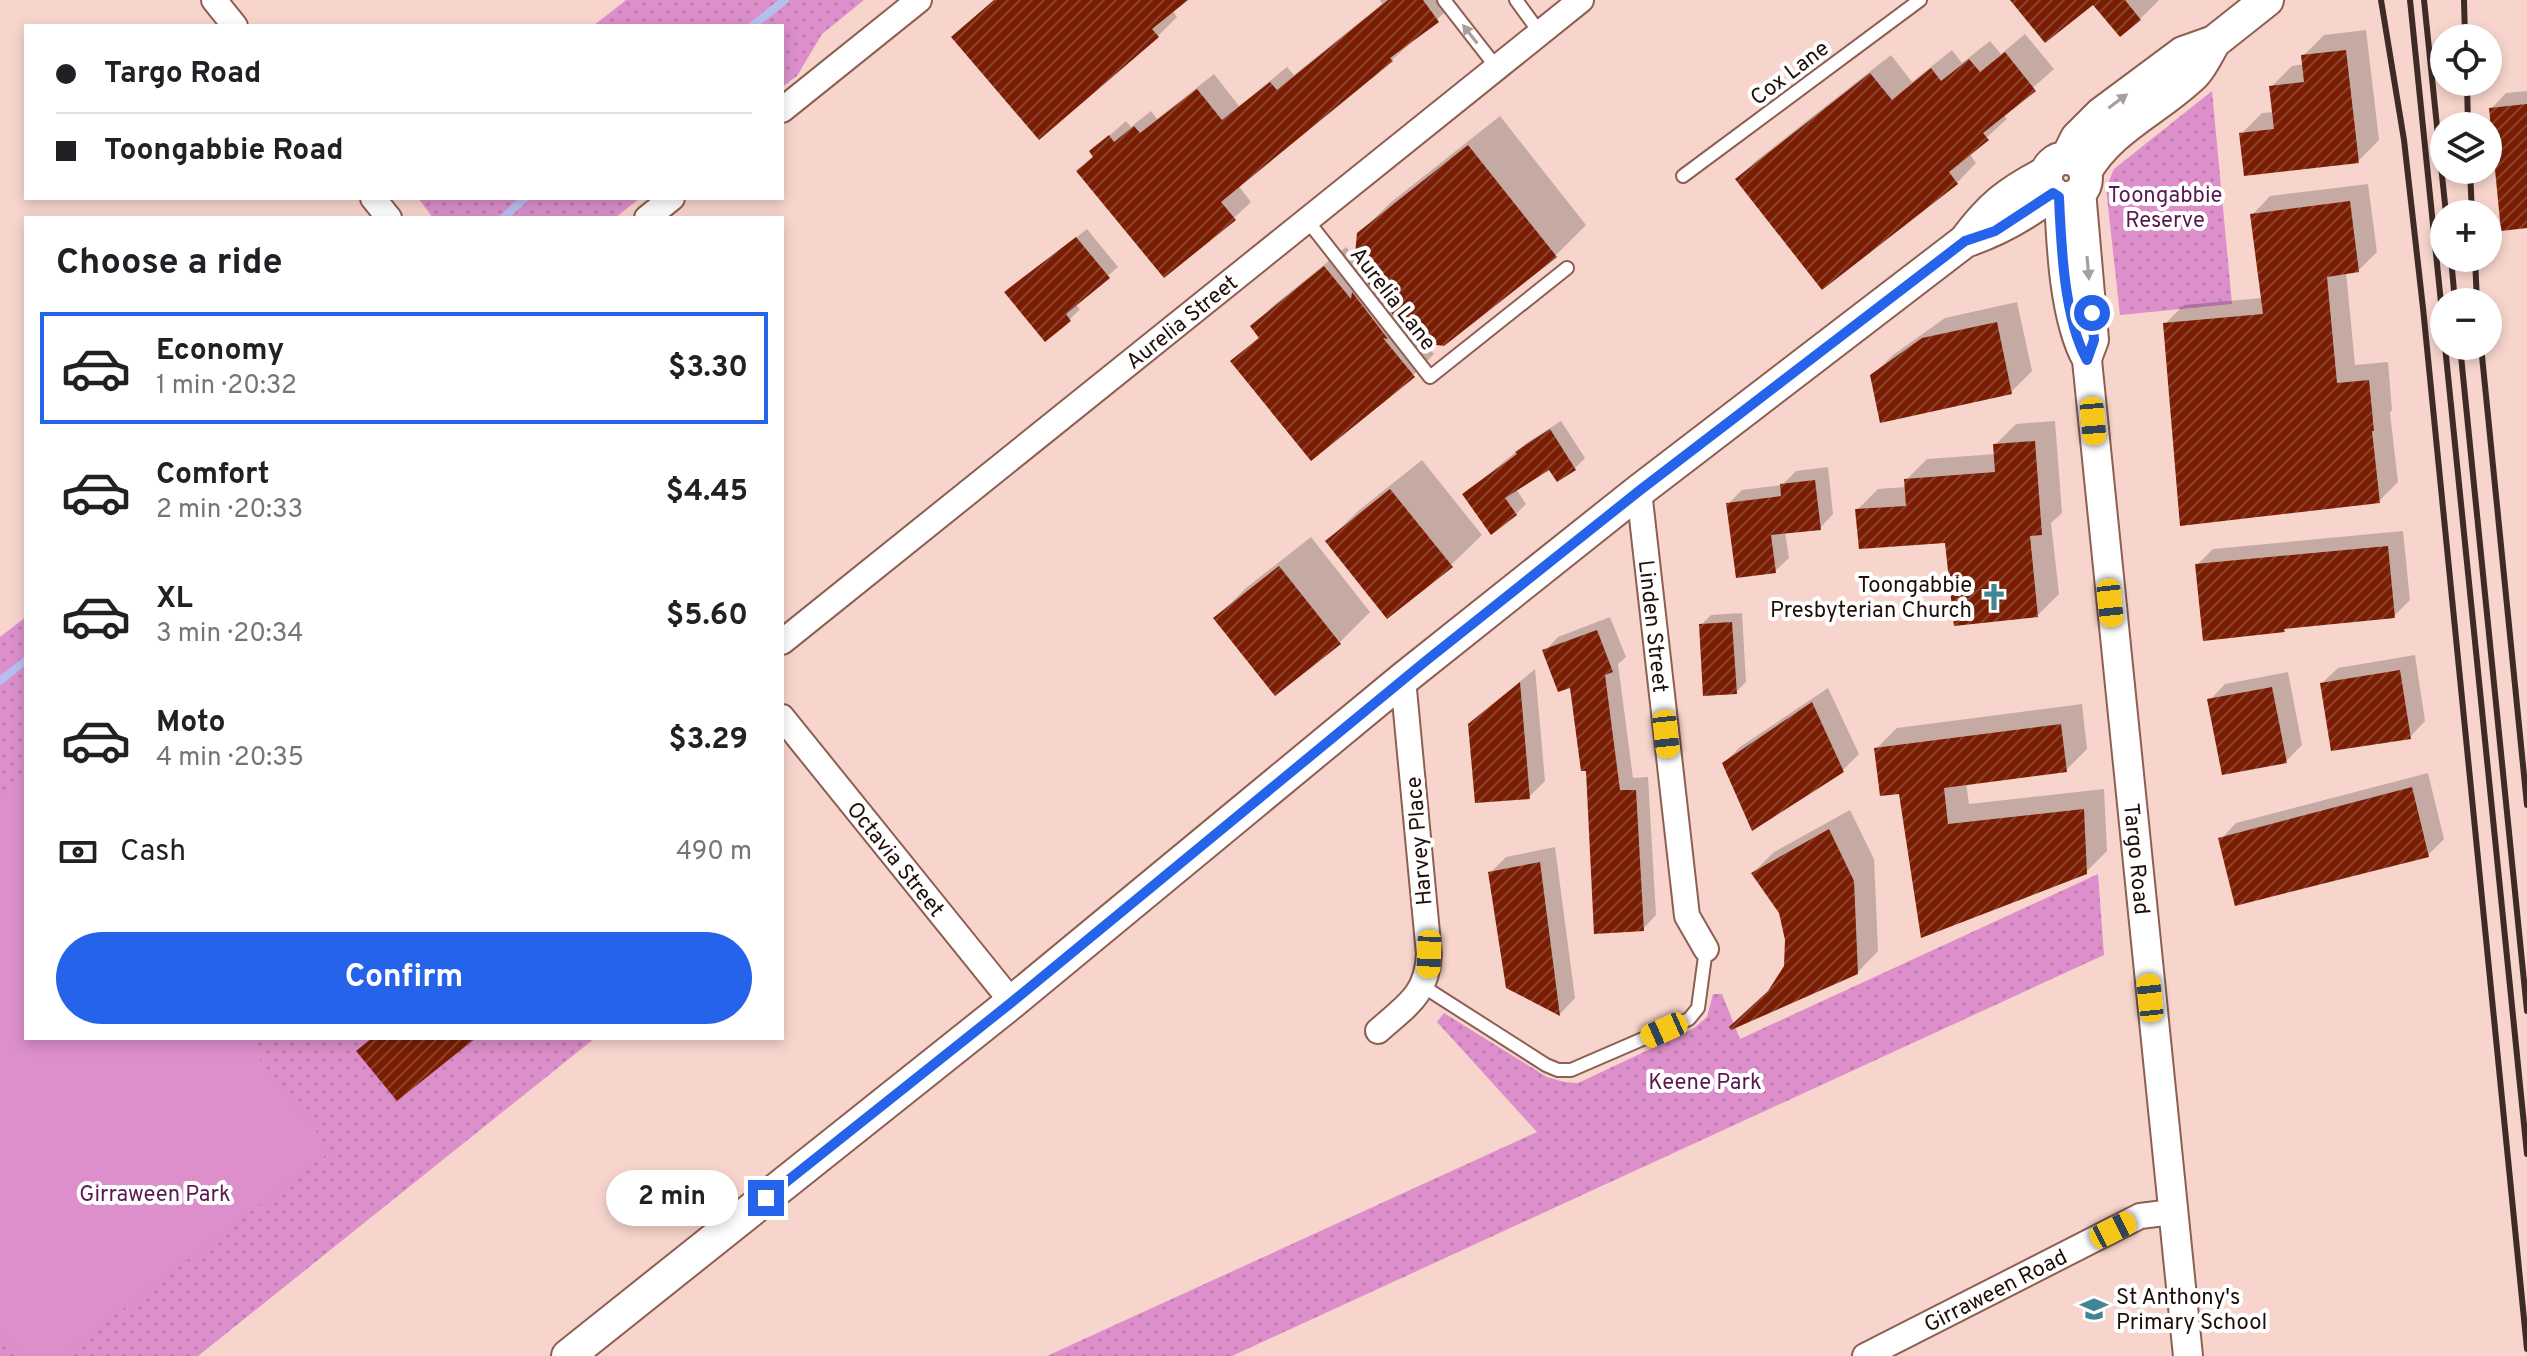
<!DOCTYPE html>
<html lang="en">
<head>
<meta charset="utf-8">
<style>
	:root { --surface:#fff; --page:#f2f2f2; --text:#202124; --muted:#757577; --line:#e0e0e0; --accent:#2563eb }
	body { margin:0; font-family:Overpass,sans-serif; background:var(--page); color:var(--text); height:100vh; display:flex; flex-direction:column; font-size:30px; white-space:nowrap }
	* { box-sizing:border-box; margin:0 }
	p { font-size:26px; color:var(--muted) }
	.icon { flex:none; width:44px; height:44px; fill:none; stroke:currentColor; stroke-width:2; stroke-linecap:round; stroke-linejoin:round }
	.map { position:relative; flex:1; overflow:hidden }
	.panel { position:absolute; left:24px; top:216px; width:760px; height:824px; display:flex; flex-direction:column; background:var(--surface); border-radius:0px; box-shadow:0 4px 12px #0003 }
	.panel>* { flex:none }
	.top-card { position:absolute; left:24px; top:24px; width:760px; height:176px; border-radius:0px; box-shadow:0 4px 12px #0003; display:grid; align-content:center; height:176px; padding:0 32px; background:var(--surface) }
	.fabs { position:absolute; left:2430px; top:24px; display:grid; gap:16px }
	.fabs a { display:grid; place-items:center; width:72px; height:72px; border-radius:50%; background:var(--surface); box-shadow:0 4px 12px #0003; font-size:40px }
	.end { position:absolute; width:36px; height:36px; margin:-18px; border:10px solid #2563eb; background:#fff; box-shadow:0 0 0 4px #fff }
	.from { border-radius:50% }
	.bubble { position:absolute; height:56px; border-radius:28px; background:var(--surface); box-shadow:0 4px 12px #0003; font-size:26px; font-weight:700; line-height:56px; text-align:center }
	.car { position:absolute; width:24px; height:48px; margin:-24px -12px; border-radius:10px; box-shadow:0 0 6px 2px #0007; background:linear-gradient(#f5c518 24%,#345 0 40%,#f5c518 0 76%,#345 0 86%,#f5c518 0) }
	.top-card b { display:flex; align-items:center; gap:28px; height:76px; font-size:30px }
	.top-card b+b { border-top:2px solid var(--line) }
	.top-card i { width:20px; height:20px; background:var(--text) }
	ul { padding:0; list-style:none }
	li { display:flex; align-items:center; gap:24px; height:112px; margin:0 16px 12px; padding:0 16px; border:4px solid transparent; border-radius:0px }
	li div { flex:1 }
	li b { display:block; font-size:30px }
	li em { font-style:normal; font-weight:700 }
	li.on { border-color:var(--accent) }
	li>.icon { width:72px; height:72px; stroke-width:1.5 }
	h2 { padding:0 32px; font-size:36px; line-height:96px }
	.pay { display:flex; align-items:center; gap:20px; height:88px; padding:0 32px; font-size:30px }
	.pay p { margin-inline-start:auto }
	.primary-button { display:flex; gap:16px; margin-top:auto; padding:16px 32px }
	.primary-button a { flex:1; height:92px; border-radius:48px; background:var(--accent); color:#fff; font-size:32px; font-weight:700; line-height:92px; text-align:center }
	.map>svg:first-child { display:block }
	.grass { fill:url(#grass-dots) }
	.pitch { fill:#dc8fcb }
	.shadow { fill:#0003 }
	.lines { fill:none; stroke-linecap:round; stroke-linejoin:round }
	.stream { stroke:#b6c0ee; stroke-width:8 }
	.building { fill:url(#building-hatch) }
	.service-casing { stroke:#8e5e51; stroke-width:16 }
	.minor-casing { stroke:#8e5e51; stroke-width:28 }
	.tertiary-casing { stroke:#8e5e51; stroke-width:32 }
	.secondary-casing { stroke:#8e5e51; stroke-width:36 }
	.service { stroke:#fff; stroke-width:12 }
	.minor { stroke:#fff; stroke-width:24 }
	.tertiary { stroke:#fff; stroke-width:28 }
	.secondary { stroke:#fff; stroke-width:32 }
	.rail { stroke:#3f2b26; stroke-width:6 }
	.oneway { fill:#a69f9d }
	.route { stroke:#2563eb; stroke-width:10 }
	.labels { text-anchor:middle; stroke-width:8; stroke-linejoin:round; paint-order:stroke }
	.street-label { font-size:22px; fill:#200e09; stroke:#fff }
	.park-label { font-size:22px; fill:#59184f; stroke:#fff }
	.poi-label { font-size:22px; fill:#200e09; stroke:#fff; text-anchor:end }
</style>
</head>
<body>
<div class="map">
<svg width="2527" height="1356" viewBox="0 0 2527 1356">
	<defs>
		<pattern id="grass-dots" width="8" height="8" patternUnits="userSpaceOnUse" patternTransform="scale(2)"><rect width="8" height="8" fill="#dc8fcb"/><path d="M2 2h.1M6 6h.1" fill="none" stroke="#bc7aad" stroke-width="1.8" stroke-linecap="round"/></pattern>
		<pattern id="building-hatch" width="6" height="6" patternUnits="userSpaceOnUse" patternTransform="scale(2)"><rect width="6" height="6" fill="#7a1d03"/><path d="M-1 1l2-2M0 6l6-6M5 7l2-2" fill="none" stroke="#8a4430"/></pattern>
	</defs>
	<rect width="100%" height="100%" fill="#f7d5cd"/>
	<!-- grass -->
	<path class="grass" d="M626 0H864L822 34 797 76 782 87V26H593Z
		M2212 91 2232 304 2120 315 2106 188 2114 169Z
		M418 198H640L615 218H433Z
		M26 617V1038H595L198 1356H0V637Z
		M2098 874 2104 955 1232 1356H1047L1537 1132 1437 1022 1444 1013 1547 1077 1564 1082 1578 1083 1693 1029 1707 1017 1713 994H1722L1740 1039Z"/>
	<!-- pitch -->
	<path class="pitch" d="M26 776V1038H244L331 1151 61 1356H21L0 1329V795Z"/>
	<!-- shadow -->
	<path class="shadow" d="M994 0H1185L1172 10 1177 17 1158 36 1039 137 953 37Z
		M1380 0H1451L1454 4 1392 60 1238 185 1251 202 1234 218 1078 171 1094 155 1091 152 1126 121 1131 127 1151 111 1157 119 1214 74 1239 106 1287 67 1294 75 1382 4Z
		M2013 0H2159L2140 19 2093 2Z
		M2366 30 2379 140 2358 161 2241 134 2262 113 2274 112 2271 87 2292 66 2304 64 2303 56 2324 35Z
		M2025 34 2054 69 2003 114 2007 119 1969 153 1976 163 1957 183 1737 179 1757 160 1891 55 1912 82 1952 50 1962 63 1990 41 2001 54Z
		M2527 91V226L2491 109 2506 93Z
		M1500 116 1586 225 1556 255 1444 344 1423 341 1434 354 1413 375 1233 361 1260 336 1252 327 1273 306 1346 247 1356 259 1359 234 1390 203Z
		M2368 184 2377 252 2359 270 2346 272 2355 365 2388 362 2392 410 2390 413 2398 482 2379 501 2165 324 2184 305 2262 298 2252 215 2270 196Z
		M1087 229 1118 267 1075 304 1080 309 1070 319 1006 292Z
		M2017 302 2032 371 2011 392 1872 376 1893 355 1945 318Z
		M1561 421 1585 458 1575 468H1550L1516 489 1526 504 1516 514 1464 494 1528 442Z
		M2055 421 2062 513 2051 523 2059 594 2038 615 1947 541 1857 510 1878 489 1906 487V480L1927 459 1996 454 1995 445 2016 424Z
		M1422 460 1482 535 1451 565 1327 542 1358 511Z
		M1828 467 1833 514 1820 528 1785 532 1789 558 1775 571 1728 504 1742 490 1782 485 1796 471Z
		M2403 531 2410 600 2394 616 2288 626 2284 630 2197 565 2213 549Z
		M1311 537 1370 612 1340 642 1276 693 1216 618 1246 588Z
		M1742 613 1746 682 1736 692 1701 625 1711 615Z
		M1610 617 1626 657 1618 664 1633 778 1648 777 1656 915 1643 929 1588 768 1572 685 1545 651 1558 637Z
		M2415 655 2425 721 2410 737 2322 683 2338 668Z
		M1535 669 1545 781 1529 797 1470 724Z
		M2288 672 2302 745 2286 761 2210 700 2225 684Z
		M1828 688 1859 754 1843 770 1724 763 1740 747Z
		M2082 704 2087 749 2066 770 1966 783 1969 804 2104 789 2107 851 2086 872 1923 935 1901 792 1876 749 1897 728Z
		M2428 773 2444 839 2428 855 2221 839 2236 823Z
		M1850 810 1874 859 1878 951 1857 973 1772 988 1786 967 1787 940 1780 912 1753 873 1774 852Z
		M1555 847 1575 998 1560 1014 1508 987 1490 873 1506 857Z"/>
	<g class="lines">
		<!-- stream -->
		<path class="stream" d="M752 26 785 0
			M503 218 525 198
			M0 681 26 660"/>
	</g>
	<!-- building -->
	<path class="building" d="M994 0H1188L1152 29 1159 37 1039 140 951 37Z
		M1388 0H1423L1439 22 1390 58 1393 61 1221 202 1236 220 1164 278 1076 171 1093 157 1089 151 1109 135 1114 142 1134 126 1140 133 1197 89 1222 120 1270 82 1277 90Z
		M2010 0H2125L2141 20 2120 37 2093 5 2045 43Z
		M2346 50 2359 163 2244 176 2239 133 2274 129 2269 86 2304 82 2301 55Z
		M2005 52 2036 91 1983 133 1989 140 1949 172 1958 184 1822 290 1735 179 1870 73 1892 100 1931 68 1941 81 1969 59 1980 72Z
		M2527 104V228L2501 231 2489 108Z
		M1468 145 1557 257 1444 346 1414 342 1354 265 1357 233Z
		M2350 201 2359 272 2327 277 2337 383 2369 380 2374 431H2372L2380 503 2180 526 2163 323 2263 314 2250 214Z
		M1076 237 1110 278 1066 314 1071 321 1045 342 1004 292Z
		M1324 266 1351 299 1352 292 1388 339 1383 338 1415 377 1311 461 1230 361 1259 338 1250 326Z
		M1997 322 2012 394 1880 423 1870 375 1922 338Z
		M1550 429 1576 470 1557 482 1549 470 1505 498 1517 515 1491 535 1462 494 1517 454 1515 452Z
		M2035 441 2042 535 2030 536 2038 617 1954 626 1945 543 1859 549 1855 509 1906 506 1904 479 1995 472 1993 444Z
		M1815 480 1821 530 1771 535 1776 573 1736 578 1726 503 1781 496 1780 484Z
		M1390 489 1453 567 1387 619 1325 541Z
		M2388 546 2395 618 2284 629 2285 632 2203 641 2195 564Z
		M1279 566 1341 644 1275 696 1213 618Z
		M1732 622 1737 694 1703 696 1699 624Z
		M1597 630 1613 672 1605 675 1620 790H1636L1644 931 1594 934 1586 771H1581L1570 688 1558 692 1542 650Z
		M2400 670 2411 739 2331 751 2320 683Z
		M1520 682 1530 799 1475 803 1468 724Z
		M2272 687 2287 763 2222 775 2207 699Z
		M1812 702 1844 772 1752 831 1722 763Z
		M2061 724 2067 772 1944 788 1948 824 2084 809 2087 874 1921 938 1899 794 1880 796 1874 748Z
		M2412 787 2429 857 2235 906 2218 838Z
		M1829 829 1854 881 1858 974 1731 1030 1729 1027 1768 991 1784 966 1785 940 1779 913 1751 873Z
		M1540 862 1560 1016 1506 988 1488 872Z
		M372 1038H476L397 1101 356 1051Z"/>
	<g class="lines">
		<!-- service casing -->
		<g class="service-casing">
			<path id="service" d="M1444 0 1497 68
				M1516 0 1540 33
				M1683 176 1920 0
				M1307 220 1430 377 1567 268
				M1424 987 1546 1065 1558 1070H1571L1689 1019 1698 1008 1706 949"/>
		</g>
		<!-- minor casing -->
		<g class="minor-casing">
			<g id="minor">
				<path d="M214 0 235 26"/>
				<path d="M782 110 919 0"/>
				<path d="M373 198 389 218"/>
				<path d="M647 218 672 198"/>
				<path id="s1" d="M1639 491 1687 916 1706 949"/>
				<path id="s2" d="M782 642 1581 0"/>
				<path id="s3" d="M782 717 1012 1002"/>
				<path d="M1378 1031C1407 1005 1427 995 1429 954L1403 679"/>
				<path id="s4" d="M1865 1356 2140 1216 2173 1212"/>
			</g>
		</g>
		<!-- tertiary casing -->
		<g class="tertiary-casing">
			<g id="tertiary">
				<path d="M2081 191 2094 340 2088 356"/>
				<path id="s5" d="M2059 197C2061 244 2064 319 2087 360L2188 1356"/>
			</g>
		</g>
		<!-- secondary casing -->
		<g class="secondary-casing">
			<path id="secondary" d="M2046 178a20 20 0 1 1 40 0a20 20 0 1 1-40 0Z
				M2067 158 2077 138 2101 114 2183 53 2214 42 2267 0
				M2085 172C2111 127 2158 109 2194 74 2202 66 2208 52 2214 42
				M1968 240C2000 229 2026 214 2053 193
				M568 1356 1012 1002 1403 679 1639 491 1965 241C1991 206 2008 193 2046 173"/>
		</g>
		<!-- service -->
		<use href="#service" class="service"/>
		<!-- minor -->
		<use href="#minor" class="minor"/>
		<!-- tertiary -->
		<use href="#tertiary" class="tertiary"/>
		<!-- secondary -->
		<use href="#secondary" class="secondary"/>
		<!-- rail -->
		<path class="rail" d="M2381 0 2404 140 2423 308 2527 1349
			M2410 0 2444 332
			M2424 0 2446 214
			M2464 0 2465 38
			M2467 82 2468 126
			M2470 170 2472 214
			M2451 258 2455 302
			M2475 258 2477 302
			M2445 346 2527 1154
			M2460 346 2527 1011
			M2481 346 2527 805"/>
	</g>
	<!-- one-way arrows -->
	<defs><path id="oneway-solid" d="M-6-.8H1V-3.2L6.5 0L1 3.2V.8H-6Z" transform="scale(2)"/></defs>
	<g class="oneway">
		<use href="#oneway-solid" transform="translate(1470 34) rotate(-128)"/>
		<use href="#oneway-solid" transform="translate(2118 101) rotate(-37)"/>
		<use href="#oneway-solid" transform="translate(2088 268) rotate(85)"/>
	</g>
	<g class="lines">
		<!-- route -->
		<path class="route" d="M766 1198 1012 1002 1427 660 1639 491 1965 241 1995 231 2053 193 2059 197C2061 244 2064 319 2087 360L2094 340 2092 313"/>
	</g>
	<!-- icons -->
	<defs>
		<g id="church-bare" transform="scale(2.16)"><path d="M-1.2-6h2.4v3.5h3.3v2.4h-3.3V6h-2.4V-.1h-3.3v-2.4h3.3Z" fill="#428695" stroke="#fff" stroke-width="2.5" paint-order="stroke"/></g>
		<g id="school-bare" transform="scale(2.16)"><path d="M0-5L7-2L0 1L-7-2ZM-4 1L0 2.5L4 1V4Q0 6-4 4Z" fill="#428695" stroke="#fff" stroke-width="2.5" paint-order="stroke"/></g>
	</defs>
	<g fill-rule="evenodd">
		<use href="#church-bare" x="1994" y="597"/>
		<use href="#school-bare" x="2094" y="1309"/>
	</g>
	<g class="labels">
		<!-- street labels -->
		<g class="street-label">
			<text transform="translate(1789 72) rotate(-37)" y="8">Cox Lane</text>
			<text transform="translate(1394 298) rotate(52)" y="8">Aurelia Lane</text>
			<text dy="8" stroke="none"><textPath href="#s2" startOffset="512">Aurelia Street</textPath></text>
			<text dy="8" stroke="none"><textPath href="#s1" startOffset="136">Linden Street</textPath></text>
			<text transform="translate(1418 841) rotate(-95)" y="8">Harvey Place</text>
			<text dy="8" stroke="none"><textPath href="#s5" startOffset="668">Targo Road</textPath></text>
			<text dy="8" stroke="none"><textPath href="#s3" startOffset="182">Octavia Street</textPath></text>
			<text dy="8" stroke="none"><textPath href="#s4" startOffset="146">Girraween Road</textPath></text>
		</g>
		<!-- park labels -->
		<g class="park-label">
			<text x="2165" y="202">Toongabbie<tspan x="2165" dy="25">Reserve</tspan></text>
			<text x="1705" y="1089">Keene Park</text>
			<text x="155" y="1201">Girraween Park</text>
		</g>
		<!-- poi labels -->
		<g class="poi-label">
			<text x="1972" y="592">Toongabbie<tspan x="1972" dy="25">Presbyterian Church</tspan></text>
			<text x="2116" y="1304" text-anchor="start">St Anthony's<tspan x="2116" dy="25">Primary School</tspan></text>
		</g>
	</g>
</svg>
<div class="fabs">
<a><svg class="icon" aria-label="locate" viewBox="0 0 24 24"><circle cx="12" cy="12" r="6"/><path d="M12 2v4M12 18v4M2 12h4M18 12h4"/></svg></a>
<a><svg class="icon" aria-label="layers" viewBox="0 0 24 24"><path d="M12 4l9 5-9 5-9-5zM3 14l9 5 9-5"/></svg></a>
<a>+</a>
<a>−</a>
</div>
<i class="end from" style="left:2092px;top:313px"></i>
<i class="end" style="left:766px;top:1198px"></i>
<div class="bubble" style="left:606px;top:1170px;width:132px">2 min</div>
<i class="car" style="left:2093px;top:421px;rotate:175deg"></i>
<i class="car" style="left:2110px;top:603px;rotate:174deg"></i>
<i class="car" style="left:1666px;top:734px;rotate:174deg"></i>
<i class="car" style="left:1429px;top:954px;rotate:182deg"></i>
<i class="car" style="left:2150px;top:998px;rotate:354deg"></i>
<i class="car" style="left:1664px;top:1030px;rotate:246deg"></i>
<i class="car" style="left:2113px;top:1230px;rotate:63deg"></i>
<div class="top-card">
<b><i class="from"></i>Targo Road</b>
<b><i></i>Toongabbie Road</b>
</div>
<section class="panel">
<h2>Choose a ride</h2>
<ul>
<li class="on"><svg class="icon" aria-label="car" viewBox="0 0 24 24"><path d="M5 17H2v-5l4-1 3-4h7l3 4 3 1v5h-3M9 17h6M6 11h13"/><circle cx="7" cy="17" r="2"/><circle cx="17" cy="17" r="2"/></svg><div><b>Economy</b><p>1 min · 20:32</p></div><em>$3.30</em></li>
<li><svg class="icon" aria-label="car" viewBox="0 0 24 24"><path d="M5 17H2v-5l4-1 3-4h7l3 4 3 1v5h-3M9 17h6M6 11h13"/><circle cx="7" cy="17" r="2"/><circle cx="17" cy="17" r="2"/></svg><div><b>Comfort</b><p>2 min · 20:33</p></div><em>$4.45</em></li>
<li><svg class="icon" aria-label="car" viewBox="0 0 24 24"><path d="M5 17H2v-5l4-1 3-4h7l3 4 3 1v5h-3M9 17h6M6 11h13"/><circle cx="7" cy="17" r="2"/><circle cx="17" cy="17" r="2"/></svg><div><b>XL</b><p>3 min · 20:34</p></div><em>$5.60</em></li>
<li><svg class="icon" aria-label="car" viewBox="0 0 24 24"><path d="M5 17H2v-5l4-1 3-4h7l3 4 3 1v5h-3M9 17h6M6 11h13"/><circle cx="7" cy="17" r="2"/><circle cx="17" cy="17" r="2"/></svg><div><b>Moto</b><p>4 min · 20:35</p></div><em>$3.29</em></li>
</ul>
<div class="pay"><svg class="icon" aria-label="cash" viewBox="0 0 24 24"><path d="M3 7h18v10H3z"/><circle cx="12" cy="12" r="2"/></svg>Cash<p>490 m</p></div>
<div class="primary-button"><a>Confirm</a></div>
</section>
</div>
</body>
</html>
